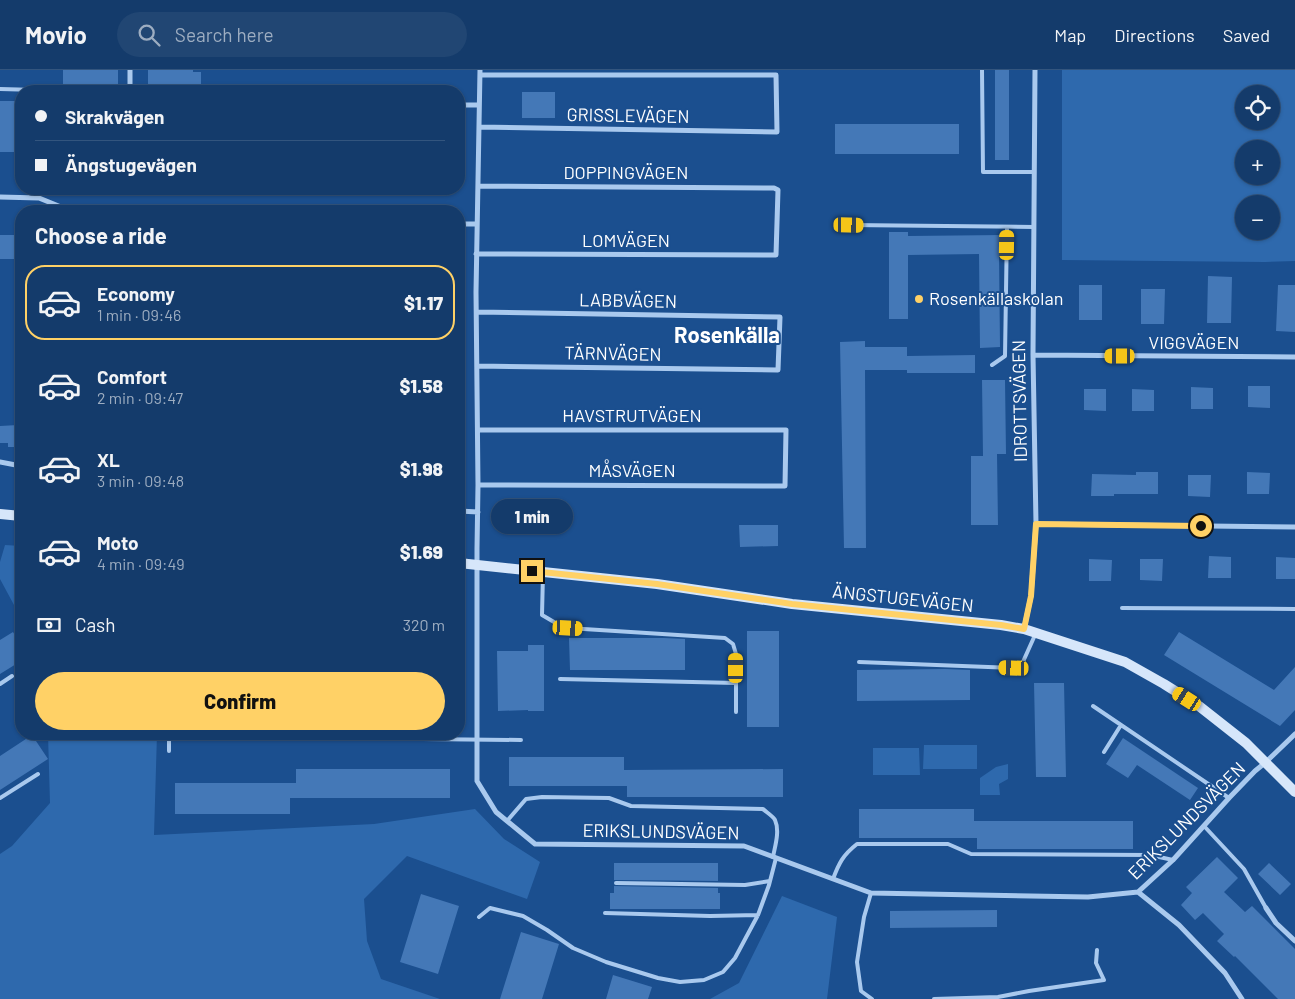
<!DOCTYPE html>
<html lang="en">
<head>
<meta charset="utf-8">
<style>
	:root { --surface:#143b6b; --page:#214673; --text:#f1f3f6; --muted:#9dadc1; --line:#33557e; --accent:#ffd166 }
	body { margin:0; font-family:Barlow,sans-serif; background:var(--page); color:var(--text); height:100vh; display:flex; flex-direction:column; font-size:19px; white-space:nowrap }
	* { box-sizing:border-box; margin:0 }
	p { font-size:16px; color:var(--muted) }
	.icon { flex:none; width:28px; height:28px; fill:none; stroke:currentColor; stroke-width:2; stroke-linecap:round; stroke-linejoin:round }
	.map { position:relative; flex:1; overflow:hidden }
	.panel { position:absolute; left:15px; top:135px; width:450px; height:535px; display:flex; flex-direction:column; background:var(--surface); border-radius:20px; box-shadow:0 1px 4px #0004,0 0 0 1px var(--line) }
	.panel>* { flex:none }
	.banner { position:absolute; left:15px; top:15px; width:450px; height:110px; border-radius:20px; box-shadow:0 1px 4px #0004,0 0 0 1px var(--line); display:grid; align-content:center; height:110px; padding:0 20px; background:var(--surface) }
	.tools { position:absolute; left:1235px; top:15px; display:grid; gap:10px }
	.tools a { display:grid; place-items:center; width:45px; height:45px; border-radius:50%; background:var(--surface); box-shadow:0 1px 4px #0004,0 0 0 1px var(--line); font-size:25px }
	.end { position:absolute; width:22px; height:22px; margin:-11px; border:6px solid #ffd166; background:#111; box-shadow:0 0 0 2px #111 }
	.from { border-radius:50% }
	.bubble { position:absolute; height:35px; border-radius:18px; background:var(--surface); box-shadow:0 1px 4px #0004,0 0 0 1px var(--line); font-size:16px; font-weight:800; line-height:35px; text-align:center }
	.car { position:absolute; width:15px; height:30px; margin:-15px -8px; border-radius:6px; box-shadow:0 0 4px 1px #0007; background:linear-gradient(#f5c518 24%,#345 0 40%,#f5c518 0 76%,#345 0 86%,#f5c518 0) }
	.banner b { display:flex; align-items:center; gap:18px; height:48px; font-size:19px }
	.banner b+b { border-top:1px solid var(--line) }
	.banner i { width:12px; height:12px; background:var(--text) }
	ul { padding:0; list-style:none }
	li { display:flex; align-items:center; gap:15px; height:75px; margin:0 10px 8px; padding:0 10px; border:2px solid transparent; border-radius:20px }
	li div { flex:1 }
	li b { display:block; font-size:19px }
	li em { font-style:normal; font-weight:800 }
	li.selected { border-color:var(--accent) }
	li>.icon { width:45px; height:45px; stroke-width:1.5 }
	h2 { padding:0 20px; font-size:22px; line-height:60px }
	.pay { display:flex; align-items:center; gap:12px; height:55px; padding:0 20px; font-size:19px }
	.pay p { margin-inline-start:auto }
	.action { display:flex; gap:10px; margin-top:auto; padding:10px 20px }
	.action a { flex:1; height:58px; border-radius:30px; background:var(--accent); color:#111; font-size:20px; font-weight:800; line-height:58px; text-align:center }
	header { display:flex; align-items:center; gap:30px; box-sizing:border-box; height:70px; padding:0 25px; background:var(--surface); border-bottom:1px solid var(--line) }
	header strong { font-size:24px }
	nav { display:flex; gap:28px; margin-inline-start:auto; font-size:18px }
	.search { width:350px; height:45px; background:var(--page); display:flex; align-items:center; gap:12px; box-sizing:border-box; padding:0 18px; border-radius:28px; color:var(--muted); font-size:19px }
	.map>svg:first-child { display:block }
	.green { fill:#2e69ad; fill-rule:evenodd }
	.building { fill:#4478b7 }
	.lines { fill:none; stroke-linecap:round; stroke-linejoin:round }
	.lane { stroke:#a9c9ee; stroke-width:4 }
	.street { stroke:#a9c9ee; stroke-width:5 }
	.secondary { stroke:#d6e6fa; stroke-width:10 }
	.route { stroke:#ffd166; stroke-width:6 }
	.poi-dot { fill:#ffd166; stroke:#1b4f8f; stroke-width:2 }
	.labels { text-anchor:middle; stroke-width:4; stroke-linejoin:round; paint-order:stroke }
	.street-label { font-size:18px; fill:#fff; stroke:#1b4f8f }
	.poi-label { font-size:18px; fill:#fff; stroke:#1b4f8f; text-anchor:start }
	.district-label { font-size:22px; font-weight:bold; fill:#fff; stroke:#1b4f8f }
</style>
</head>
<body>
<header>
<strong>Movio</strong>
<div class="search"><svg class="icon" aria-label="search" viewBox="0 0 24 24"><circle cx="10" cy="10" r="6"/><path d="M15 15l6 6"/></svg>Search here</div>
<nav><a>Map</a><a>Directions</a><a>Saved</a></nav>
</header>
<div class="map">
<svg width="1295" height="929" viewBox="0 0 1295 929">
	<rect width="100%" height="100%" fill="#1b4f8f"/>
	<!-- green -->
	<path class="green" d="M1062 0H1295V191L1265 192 1062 190ZM1244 24H1271V51H1244ZM1244 79H1271V106H1244ZM1244 134H1271V161H1244Z
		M5 475 21 476V548L0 509V492Z
		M48 664H157L154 765 374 754 475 739 504 769 540 792 527 829 407 786 364 829 367 871 381 909 440 929H0V784L12 776 50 733Z
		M924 675H977V699H923Z
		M873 678H919L920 705H873Z
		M1008 694V709L999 714 1000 725H980V708L996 697Z
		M782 826 837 847 827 929H710L739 913Z"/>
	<!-- building -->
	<path class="building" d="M63 0H118V21H63Z
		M148 0H193V2H201V21H148Z
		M995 0H1009V90H995Z
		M522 22H555V48H522Z
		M0 31H21V82H0Z
		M835 54H959V84H835Z
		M889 162H908V166L1003 165V184H999L1000 277 980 278 979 184 908 185V249H889Z
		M0 165H21V189H0Z
		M1208 206 1232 207 1231 253H1207Z
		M1079 215H1102V250H1079Z
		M1278 215H1295V262L1276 261Z
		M1141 219H1165L1164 254H1141Z
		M865 271V277H907V286L975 285V303H907V300H865L866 478H844L840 272Z
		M982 310H1005L1006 384H997L998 455H971V386H983Z
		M1248 316H1270V338L1248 337Z
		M1191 317 1213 318V339H1191Z
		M1084 319H1106V341L1084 340Z
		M1132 319 1154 320V341H1132Z
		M18 355V359H21V377H8V373H0V356Z
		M1136 402H1158V424H1114V426H1091L1092 404 1136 405Z
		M1247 402 1270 403 1269 424H1247Z
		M1188 405H1211L1210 427 1188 426Z
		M739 455H778V476L740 477Z
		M1209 486 1231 487V508H1208Z
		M1276 487 1295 488V509H1276Z
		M1089 489 1112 490 1111 511H1089Z
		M1140 489H1163L1162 511 1140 510Z
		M747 561H779V657H747Z
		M13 562 21 575V591L0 604V570Z
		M1179 562 1274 620 1295 597V640L1280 656 1164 585Z
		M569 568H664L685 569V600H570Z
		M528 575H544V641H528V640L498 641 497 581H528Z
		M945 599 970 600V630L857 631V600Z
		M1034 613H1064L1066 707H1036Z
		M32 665 48 689 0 720V686Z
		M1123 668 1198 718 1190 730 1137 695 1128 708 1106 694Z
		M509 687H624V700L783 699V727H627V716H509Z
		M296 699H450V728H290V744H175V713H296Z
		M859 739H974V751H1133V779H977V768H859Z
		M1217 787 1238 808 1224 822 1245 842 1252 836 1295 879V929H1278L1235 886 1234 887 1217 871 1224 864 1203 843 1195 850 1181 835 1192 823 1186 817Z
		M614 793H718V811L614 810Z
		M1269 793 1291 814 1280 825 1258 804Z
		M614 816 718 818V823H720V839H610V823H614Z
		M421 824 459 836 438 904 400 892Z
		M997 840V857L890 858V841Z
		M521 862 559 874 542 929H500Z
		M613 905 652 917 648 929H606Z"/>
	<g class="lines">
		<!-- lane -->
		<path class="lane" d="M982 0 983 102H1034
			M0 19 37 20
			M849 155 1034 157
			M992 295 1005 286 1007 157
			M543 503 542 545 554 552 568 558 725 568 733 574 736 584V642
			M1122 538 1295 539
			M859 592 1014 598 1022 594 1035 565
			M560 609 736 613
			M0 614 12 606
			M1093 636 1229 728
			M423 669 521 670
			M169 681V664
			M1104 682 1121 655
			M0 728 38 704
			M507 751 526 729 542 727 609 728 631 736 763 739C766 742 773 746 775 750 780 761 775 776 773 787
			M1204 756 1244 799 1266 838
			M833 809C839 793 843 785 857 774H948L971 784 1150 785 1173 790
			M616 813 745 815 770 811
			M871 823 864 847 857 892 861 921 872 929
			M605 843 710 846 758 845
			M479 847 490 838 523 846 547 860 573 878 606 892 658 908 680 912 704 910 723 902 735 888 758 845 769 815 776 788
			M934 929 998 927 1029 921 1104 910 1096 893 1097 880"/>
		<!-- street -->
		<path class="street" d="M130 0V21
			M480 0 476 222 478 415 477 479V711L496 742 535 774 744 776 871 823 1088 827 1138 822 1173 790 1229 728 1255 701 1266 692 1295 664
			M459 35H479
			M479 57 777 62 776 5H480
			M0 127 39 128 61 137 74 141
			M459 154H476
			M476 184 776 185 778 120 774 118 478 116
			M477 242 780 247 778 300 477 296
			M1033 285 1295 287
			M478 360H786L785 416 478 415
			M0 392 21 396
			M459 441 478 442
			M1036 454 1295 457
			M1024 559 1031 526 1036 454 1033 285 1035 0
			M1138 822 1179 855 1225 903 1242 929
			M1266 838 1276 853 1295 871"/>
		<!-- secondary -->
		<path class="secondary" d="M0 444 21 446
			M459 493 657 514 792 534 1001 555 1024 559 1125 592 1164 614 1199 636 1246 673 1295 722"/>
	</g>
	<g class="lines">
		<!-- route -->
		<path class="route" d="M532 501 657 514 792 534 1001 555 1024 559 1031 526 1036 454 1201 456"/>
	</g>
	<!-- markers -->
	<circle class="poi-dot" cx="919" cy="229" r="5"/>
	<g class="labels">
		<!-- street labels -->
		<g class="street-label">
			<text transform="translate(628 46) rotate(1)" y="6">GRISSLEVÄGEN</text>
			<text x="626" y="109">DOPPINGVÄGEN</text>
			<text x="626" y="177">LOMVÄGEN</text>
			<text transform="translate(628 231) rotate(1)" y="6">LABBVÄGEN</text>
			<text x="1194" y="279">VIGGVÄGEN</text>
			<text transform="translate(613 284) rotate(1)" y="6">TÄRNVÄGEN</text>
			<text transform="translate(1020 331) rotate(-91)" y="6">IDROTTSVÄGEN</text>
			<text x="632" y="352">HAVSTRUTVÄGEN</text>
			<text x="632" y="407">MÅSVÄGEN</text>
			<text transform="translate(903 529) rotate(6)" y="6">ÄNGSTUGEVÄGEN</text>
			<text transform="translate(1187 751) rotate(-45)" y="6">ERIKSLUNDSVÄGEN</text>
			<text transform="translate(661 762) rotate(1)" y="6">ERIKSLUNDSVÄGEN</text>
		</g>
		<!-- poi labels -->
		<g class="poi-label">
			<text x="929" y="235">Rosenkällaskolan</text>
		</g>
		<!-- district labels -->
		<g class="district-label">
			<text x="727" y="273">Rosenkälla</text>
		</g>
	</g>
</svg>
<div class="tools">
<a><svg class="icon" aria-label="locate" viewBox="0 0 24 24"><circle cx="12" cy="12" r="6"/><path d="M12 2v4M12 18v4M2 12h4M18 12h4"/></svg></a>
<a>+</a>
<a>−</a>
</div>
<i class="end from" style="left:1201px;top:456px"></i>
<i class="end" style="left:532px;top:501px"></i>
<div class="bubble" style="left:491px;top:429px;width:82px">1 min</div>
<i class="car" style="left:849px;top:155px;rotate:91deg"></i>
<i class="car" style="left:1007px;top:175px;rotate:1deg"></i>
<i class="car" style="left:1120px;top:286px;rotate:270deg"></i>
<i class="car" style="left:568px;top:558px;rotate:93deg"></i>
<i class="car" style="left:736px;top:598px;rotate:0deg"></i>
<i class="car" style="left:1014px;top:598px;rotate:272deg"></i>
<i class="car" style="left:1187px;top:629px;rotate:302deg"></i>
<div class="banner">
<b><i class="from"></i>Skrakvägen</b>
<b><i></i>Ängstugevägen</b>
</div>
<section class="panel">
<h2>Choose a ride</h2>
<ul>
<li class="selected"><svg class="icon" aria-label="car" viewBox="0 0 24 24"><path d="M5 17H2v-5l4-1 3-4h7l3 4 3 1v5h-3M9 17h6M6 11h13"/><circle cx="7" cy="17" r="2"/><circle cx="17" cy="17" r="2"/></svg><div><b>Economy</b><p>1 min · 09:46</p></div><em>$1.17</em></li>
<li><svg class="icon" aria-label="car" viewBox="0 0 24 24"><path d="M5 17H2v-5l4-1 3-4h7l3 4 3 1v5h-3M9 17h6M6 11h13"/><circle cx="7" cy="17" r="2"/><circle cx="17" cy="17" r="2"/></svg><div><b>Comfort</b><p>2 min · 09:47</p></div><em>$1.58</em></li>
<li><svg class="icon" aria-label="car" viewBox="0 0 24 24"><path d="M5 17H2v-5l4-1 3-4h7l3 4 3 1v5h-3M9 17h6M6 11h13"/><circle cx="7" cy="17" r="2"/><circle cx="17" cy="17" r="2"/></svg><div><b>XL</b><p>3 min · 09:48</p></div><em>$1.98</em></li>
<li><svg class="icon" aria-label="car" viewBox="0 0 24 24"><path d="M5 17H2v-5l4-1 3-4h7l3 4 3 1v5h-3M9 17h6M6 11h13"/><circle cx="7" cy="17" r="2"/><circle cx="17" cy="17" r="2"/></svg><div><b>Moto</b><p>4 min · 09:49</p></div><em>$1.69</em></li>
</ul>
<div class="pay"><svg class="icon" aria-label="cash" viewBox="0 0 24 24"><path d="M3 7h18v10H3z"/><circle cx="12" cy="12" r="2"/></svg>Cash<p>320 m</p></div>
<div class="action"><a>Confirm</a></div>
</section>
</div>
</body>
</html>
